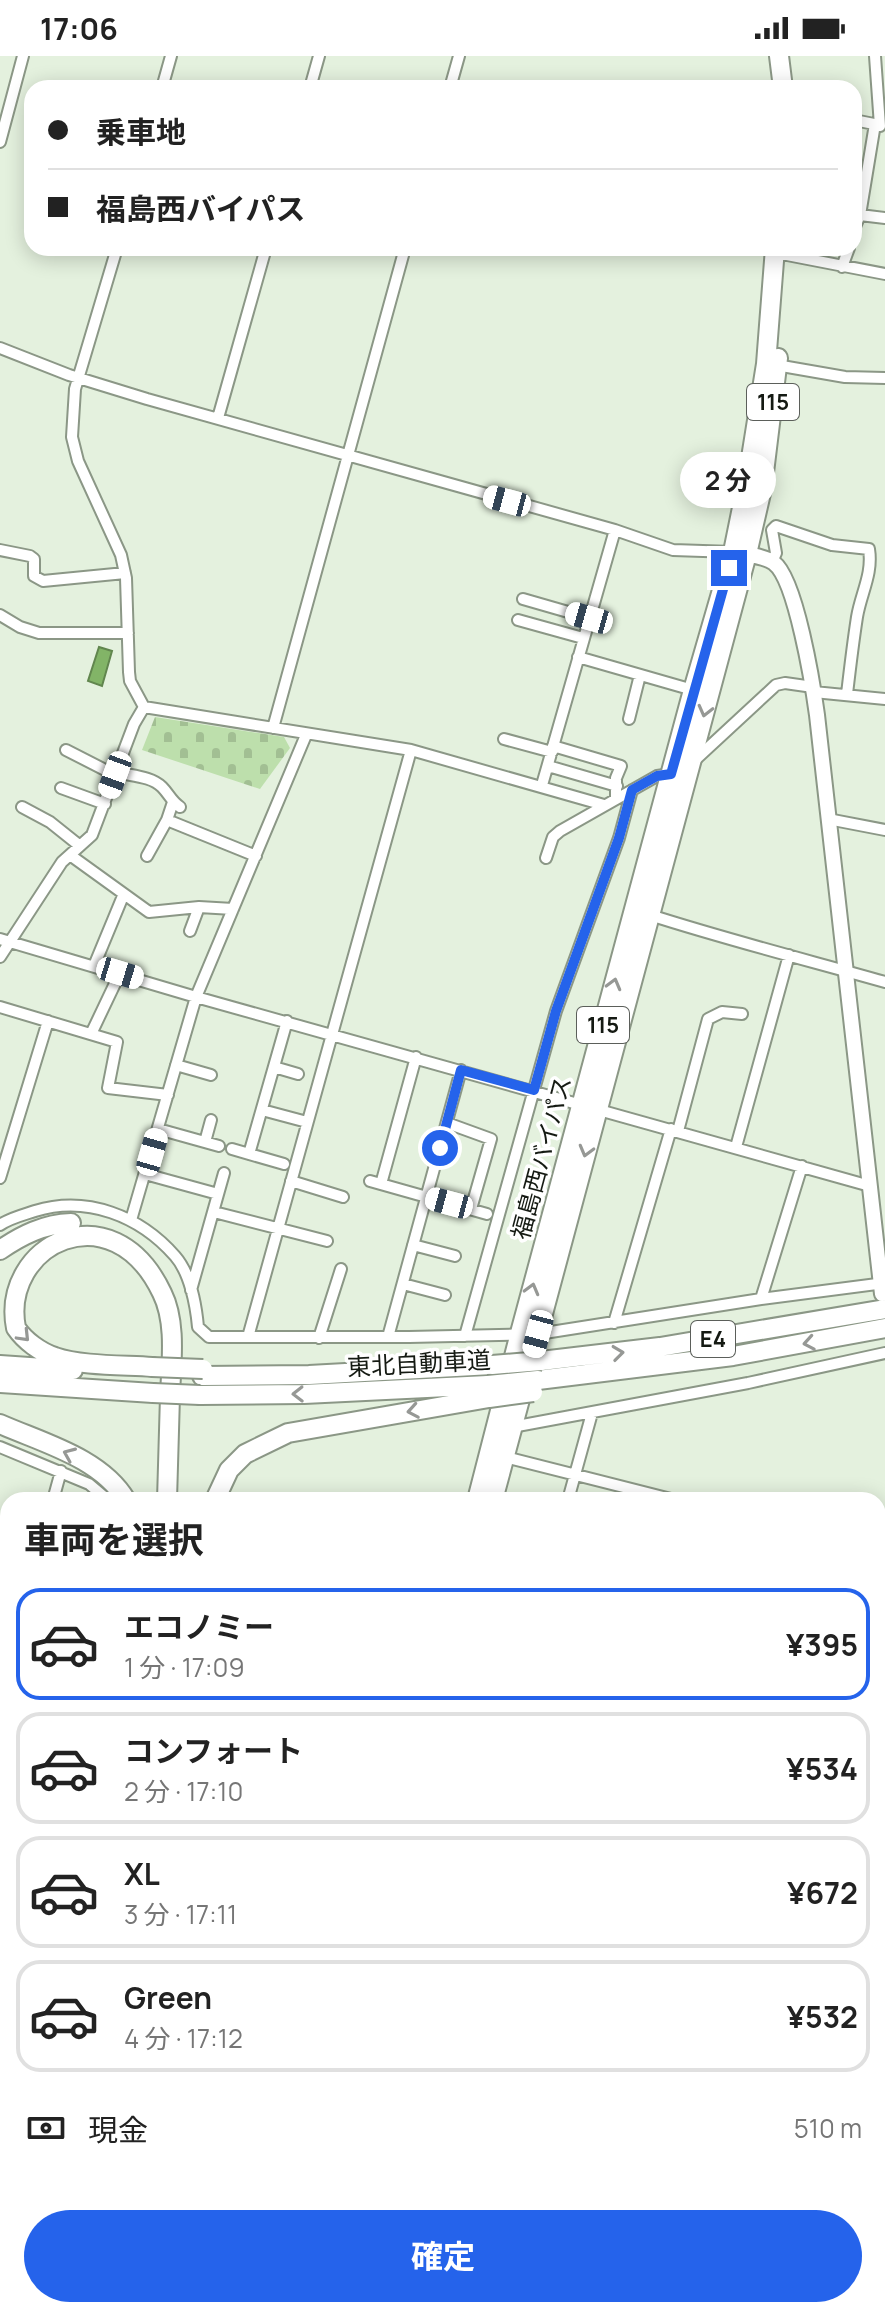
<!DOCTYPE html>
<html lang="ja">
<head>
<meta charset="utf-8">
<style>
	:root { --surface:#fff; --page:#f6f6f6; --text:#222; --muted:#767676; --line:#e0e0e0; --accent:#2563eb }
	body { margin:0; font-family:Manrope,"Noto Sans JP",sans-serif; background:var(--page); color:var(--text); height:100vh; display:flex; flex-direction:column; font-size:30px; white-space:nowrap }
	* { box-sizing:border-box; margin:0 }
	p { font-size:26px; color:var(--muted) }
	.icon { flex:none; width:44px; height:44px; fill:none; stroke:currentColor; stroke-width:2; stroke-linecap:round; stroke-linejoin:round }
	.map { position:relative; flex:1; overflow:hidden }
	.drawer { position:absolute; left:0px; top:1436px; width:886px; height:826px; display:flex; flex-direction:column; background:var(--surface); border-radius:24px 24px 0 0; box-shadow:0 4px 20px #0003 }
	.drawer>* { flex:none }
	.hud { position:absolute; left:24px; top:24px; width:838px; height:176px; border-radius:24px; box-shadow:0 4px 20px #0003; display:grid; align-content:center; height:176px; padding:0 24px; background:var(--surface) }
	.end { position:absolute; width:36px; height:36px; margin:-18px; border:10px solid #2563eb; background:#fff; box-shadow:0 0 0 4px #fff }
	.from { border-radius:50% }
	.bubble { position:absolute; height:56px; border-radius:28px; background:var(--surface); box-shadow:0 4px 20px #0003; font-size:26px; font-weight:700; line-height:56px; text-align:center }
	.car { position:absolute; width:24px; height:48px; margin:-24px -12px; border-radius:10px; box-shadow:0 0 6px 2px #0007; background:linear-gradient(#fff 24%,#345 0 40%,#fff 0 76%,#345 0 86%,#fff 0) }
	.hud b { display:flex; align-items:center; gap:28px; height:76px; font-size:30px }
	.hud b+b { border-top:2px solid var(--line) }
	.hud i { width:20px; height:20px; background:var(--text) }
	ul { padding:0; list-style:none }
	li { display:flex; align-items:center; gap:24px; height:112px; margin:0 16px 12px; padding:0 8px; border:4px solid var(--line); border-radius:24px }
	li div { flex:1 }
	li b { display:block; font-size:30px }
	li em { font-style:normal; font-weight:700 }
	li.current { border-color:var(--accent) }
	li>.icon { width:72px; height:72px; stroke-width:1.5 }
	h2 { padding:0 24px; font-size:36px; line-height:96px }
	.pay { display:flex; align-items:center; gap:20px; height:88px; padding:0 24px; font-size:30px }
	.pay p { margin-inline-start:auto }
	.action { display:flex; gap:16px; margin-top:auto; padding:16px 24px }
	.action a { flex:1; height:92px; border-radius:48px; background:var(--accent); color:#fff; font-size:32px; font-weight:700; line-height:92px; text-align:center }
	.status { display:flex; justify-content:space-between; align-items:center; height:56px; padding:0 40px; background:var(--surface); direction:ltr }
	.status svg { height:22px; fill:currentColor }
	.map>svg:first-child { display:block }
	.cemetery { fill:url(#cemetery-stones) }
	.water { fill:#82b467; stroke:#61864e; stroke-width:2 }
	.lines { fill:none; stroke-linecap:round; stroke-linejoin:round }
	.street-casing { stroke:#8b9786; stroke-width:14 }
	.secondary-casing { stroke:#8b9786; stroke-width:18 }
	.highway-casing { stroke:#8b9786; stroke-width:22 }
	.street { stroke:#fff; stroke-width:10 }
	.secondary { stroke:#fff; stroke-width:14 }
	.highway { stroke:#fff; stroke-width:18 }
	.highway-bridge-casing { stroke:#8b9786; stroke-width:22; stroke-linecap:butt }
	.highway-bridge { stroke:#fff; stroke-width:18 }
	.oneway { stroke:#969895 }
	.route { stroke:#2563eb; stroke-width:10 }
	.labels { text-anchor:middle; stroke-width:7; stroke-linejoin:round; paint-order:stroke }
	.shield { fill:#fff; stroke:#5b5f5a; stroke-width:2 }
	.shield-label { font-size:22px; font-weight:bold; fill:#151a13 }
	.street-label { font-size:24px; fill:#151a13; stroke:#fff }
</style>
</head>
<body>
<div class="status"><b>17:06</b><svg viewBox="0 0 49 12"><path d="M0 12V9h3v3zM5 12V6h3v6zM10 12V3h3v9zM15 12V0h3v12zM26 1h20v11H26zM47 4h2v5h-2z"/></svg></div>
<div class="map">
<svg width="885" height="2261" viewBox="0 0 885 2261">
	<defs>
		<pattern id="cemetery-stones" width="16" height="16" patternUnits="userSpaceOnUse" patternTransform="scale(2)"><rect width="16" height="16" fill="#bddfac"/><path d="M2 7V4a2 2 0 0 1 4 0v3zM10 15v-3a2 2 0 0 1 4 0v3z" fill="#a2bf93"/></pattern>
	</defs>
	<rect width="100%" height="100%" fill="#e4f1de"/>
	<!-- cemetery -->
	<path class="cemetery" d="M155 661 284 681 290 692 260 733 142 694Z"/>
	<!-- water -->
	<path class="water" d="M99 591 112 595 102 630 88 625Z"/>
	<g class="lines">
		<!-- street casing -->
		<g class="street-casing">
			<path id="street" d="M875 0 880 70
				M162 32 171 0
				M310 32 319 0
				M450 32 459 0
				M854 64 879 69
				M0 86 23 0
				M860 159 885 162
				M854 173 860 159 875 68
				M117 192 75 333 72 381 78 405 121 499 126 522 129 616 130 625 144 651 411 694 604 749
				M775 199H787L885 218
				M842 211 849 192
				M0 292 69 319 147 343 615 474 673 494 733 496
				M776 309 845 321 885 322
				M218 362 266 192
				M0 494 30 500 34 503V520L43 525 125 517
				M772 506 776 497 772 474 776 470 832 489 869 493C873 518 861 537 857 561 853 587 850 612 847 638
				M523 543 589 562
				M0 559 20 571 39 577H128
				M518 564 583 582
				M578 601 693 634
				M814 636 885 643
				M629 663 640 619
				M273 672 405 192
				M504 683 552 696
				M553 690 621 710 616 722V743
				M66 694 115 719
				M695 704 776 629 785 627 813 631
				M548 710 617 730
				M116 716C131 720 151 720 162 731 169 738 171 745 180 751
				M542 729 615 474
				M61 732 105 748
				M22 751 50 766 80 790
				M828 763 885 774
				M167 764 256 800
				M70 799 149 856 199 851 233 853
				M147 800 167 764 173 746
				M546 802 553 781 560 775 657 720 671 718
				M650 859C728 884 807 904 885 926
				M190 875 199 851
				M0 883 196 941 870 1130
				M0 901 62 806 92 779 134 668 144 651
				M94 910 123 840
				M0 951 117 986 108 1032 168 1039
				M91 978 120 917
				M176 1009 211 1019
				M274 1011 298 1018
				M262 1054 307 1066
				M447 1067 491 1083 471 1153
				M158 1073 219 1090
				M678 1075 708 963 722 956 742 958
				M205 1086 211 1064
				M736 1091 789 899
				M232 1093 284 1108
				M249 1098 287 965
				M145 1118 218 1138
				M0 1122 48 965
				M291 1125 343 1141
				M370 1125 487 1158
				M381 1128 416 1001
				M214 1156 327 1185
				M131 1164 196 941 306 679
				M0 1169C10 1162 23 1159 35 1155 87 1139 140 1160 175 1200 190 1217 196 1249 198 1271L209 1281H409L538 1278 761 1243 885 1227
				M413 1189 455 1200
				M403 1228 445 1239
				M191 1234 224 1117
				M761 1243 802 1110
				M614 1267 671 1073
				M465 1280 556 955 619 782 632 734
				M248 1281 411 694
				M388 1281 461 1014
				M319 1282 341 1213
				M512 1371 748 1327 885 1297
				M0 1391 89 1428 108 1444
				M505 1401 675 1444
				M53 1444 61 1415
				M568 1444 592 1357
				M878 1501 885 1503
				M0 1527 8 1529
				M0 1633 8 1605
				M0 1699 8 1703
				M878 1702 885 1689
				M878 1774 884 1754
				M0 1797 8 1799
				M878 1804 883 1806 878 1821
				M878 1862 885 1864
				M0 1919 3 1909
				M878 2109H885
				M878 2219 885 2221
				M302 2254 325 2261
				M192 2261 194 2254
				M338 2261 340 2254
				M625 2261 627 2254"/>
		</g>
		<!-- secondary casing -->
		<g class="secondary-casing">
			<path id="secondary" d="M738 497C748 499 765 500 774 507 796 523 813 630 817 659L882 1238
				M878 2159 885 2161
				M0 2167 8 2169
				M878 2209 885 2173
				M868 2261 869 2254"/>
		</g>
		<!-- highway casing -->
		<g class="highway-casing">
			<path id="highway" d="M779 0 783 32
				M0 1194C22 1179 44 1168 71 1167
				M541 1305 660 1291 885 1253
				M0 1309 73 1314
				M152 1311C124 1309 80 1310 55 1301 40 1296 25 1285 16 1272 0 1189 112 1132 162 1237 177 1267 171 1308 170 1340 169 1375 168 1409 167 1444
				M202 1320 309 1319 492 1309
				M538 1324 733 1300 885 1272
				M0 1327 153 1337
				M200 1339 304 1338 488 1329
				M0 1368C43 1387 101 1402 126 1444
				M215 1444 229 1414 245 1398 288 1377 489 1342
				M477 1444 520 1277 693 634 733 496 747 427 766 308 775 192
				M493 1444 747 498 762 433 778 302
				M252 2261 254 2254
				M268 2261 270 2254"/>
		</g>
		<!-- street -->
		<use href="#street" class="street"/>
		<!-- secondary -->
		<use href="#secondary" class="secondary"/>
		<!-- highway -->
		<use href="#highway" class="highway"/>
		<!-- highway-bridge casing -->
		<g class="highway-bridge-casing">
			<path id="highway-bridge" d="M492 1309 541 1305
				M152 1311 203 1313
				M488 1329 538 1324
				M153 1337 200 1339
				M489 1342 533 1336"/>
		</g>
		<!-- highway-bridge -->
		<use href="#highway-bridge" class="highway-bridge"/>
	</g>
	<!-- one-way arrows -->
	<defs><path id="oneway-chevron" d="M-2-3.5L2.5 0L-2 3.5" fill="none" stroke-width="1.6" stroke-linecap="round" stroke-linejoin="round" transform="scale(2)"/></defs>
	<g class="oneway">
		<use href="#oneway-chevron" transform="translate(705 655) rotate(104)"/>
		<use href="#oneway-chevron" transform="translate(614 928) rotate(-75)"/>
		<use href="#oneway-chevron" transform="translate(586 1095) rotate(105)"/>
		<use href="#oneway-chevron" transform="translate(532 1233) rotate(-75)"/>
		<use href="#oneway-chevron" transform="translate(24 1280) rotate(46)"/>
		<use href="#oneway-chevron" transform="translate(809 1287) rotate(170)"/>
		<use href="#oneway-chevron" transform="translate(618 1297) rotate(-7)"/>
		<use href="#oneway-chevron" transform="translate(298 1338) rotate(179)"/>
		<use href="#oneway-chevron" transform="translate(413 1355) rotate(170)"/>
		<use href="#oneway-chevron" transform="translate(69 1398) rotate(-157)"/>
	</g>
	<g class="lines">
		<!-- route -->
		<path class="route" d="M440 1092 461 1014 534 1034 556 955 619 782 632 734 657 720 671 718 729 512"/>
	</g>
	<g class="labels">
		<!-- shield labels -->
		<g class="shield">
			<rect x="747" y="328" width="52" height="36" rx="6"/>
			<rect x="577" y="951" width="52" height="36" rx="6"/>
			<rect x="691" y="1265" width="44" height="36" rx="6"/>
		</g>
		<g class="shield-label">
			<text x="773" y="354">115</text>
			<text x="603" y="977">115</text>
			<text x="713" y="1291">E4</text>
		</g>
		<!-- street labels -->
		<g class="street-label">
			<text transform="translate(542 1102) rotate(-75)" y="8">福島西バイパス</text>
			<text transform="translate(419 1308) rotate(-3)" y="8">東北自動車道</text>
		</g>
	</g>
</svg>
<i class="end from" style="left:440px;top:1092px"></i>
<i class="end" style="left:729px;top:512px"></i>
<div class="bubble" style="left:680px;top:396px;width:96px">2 分</div>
<i class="car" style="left:507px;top:445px;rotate:285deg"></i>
<i class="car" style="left:589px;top:562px;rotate:286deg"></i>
<i class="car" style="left:115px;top:719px;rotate:200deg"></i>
<i class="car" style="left:120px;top:917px;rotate:107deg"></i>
<i class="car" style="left:152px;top:1096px;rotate:16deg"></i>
<i class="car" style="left:449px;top:1147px;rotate:285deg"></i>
<i class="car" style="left:538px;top:1278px;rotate:195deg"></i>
<div class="hud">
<b><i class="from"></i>乗車地</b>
<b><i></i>福島西バイパス</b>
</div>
<section class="drawer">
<h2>車両を選択</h2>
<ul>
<li class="current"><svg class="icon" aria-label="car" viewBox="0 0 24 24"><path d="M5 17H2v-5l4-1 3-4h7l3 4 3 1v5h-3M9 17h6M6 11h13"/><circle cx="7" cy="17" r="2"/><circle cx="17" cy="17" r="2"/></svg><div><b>エコノミー</b><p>1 分 · 17:09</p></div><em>¥395</em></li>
<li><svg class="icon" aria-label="car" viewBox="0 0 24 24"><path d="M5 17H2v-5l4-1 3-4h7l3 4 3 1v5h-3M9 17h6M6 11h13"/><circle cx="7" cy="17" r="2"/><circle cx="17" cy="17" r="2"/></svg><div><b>コンフォート</b><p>2 分 · 17:10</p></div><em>¥534</em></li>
<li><svg class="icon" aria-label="car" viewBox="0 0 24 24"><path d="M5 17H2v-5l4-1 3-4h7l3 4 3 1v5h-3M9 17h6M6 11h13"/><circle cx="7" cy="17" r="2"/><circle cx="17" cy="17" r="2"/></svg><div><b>XL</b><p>3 分 · 17:11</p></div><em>¥672</em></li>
<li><svg class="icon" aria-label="car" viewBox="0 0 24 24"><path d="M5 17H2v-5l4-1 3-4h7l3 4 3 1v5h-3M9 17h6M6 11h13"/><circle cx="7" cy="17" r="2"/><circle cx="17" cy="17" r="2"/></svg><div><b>Green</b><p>4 分 · 17:12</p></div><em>¥532</em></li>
</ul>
<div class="pay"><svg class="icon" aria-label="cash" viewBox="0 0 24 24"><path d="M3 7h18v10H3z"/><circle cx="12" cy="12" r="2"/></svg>現金<p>510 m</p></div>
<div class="action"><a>確定</a></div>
</section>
</div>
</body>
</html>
